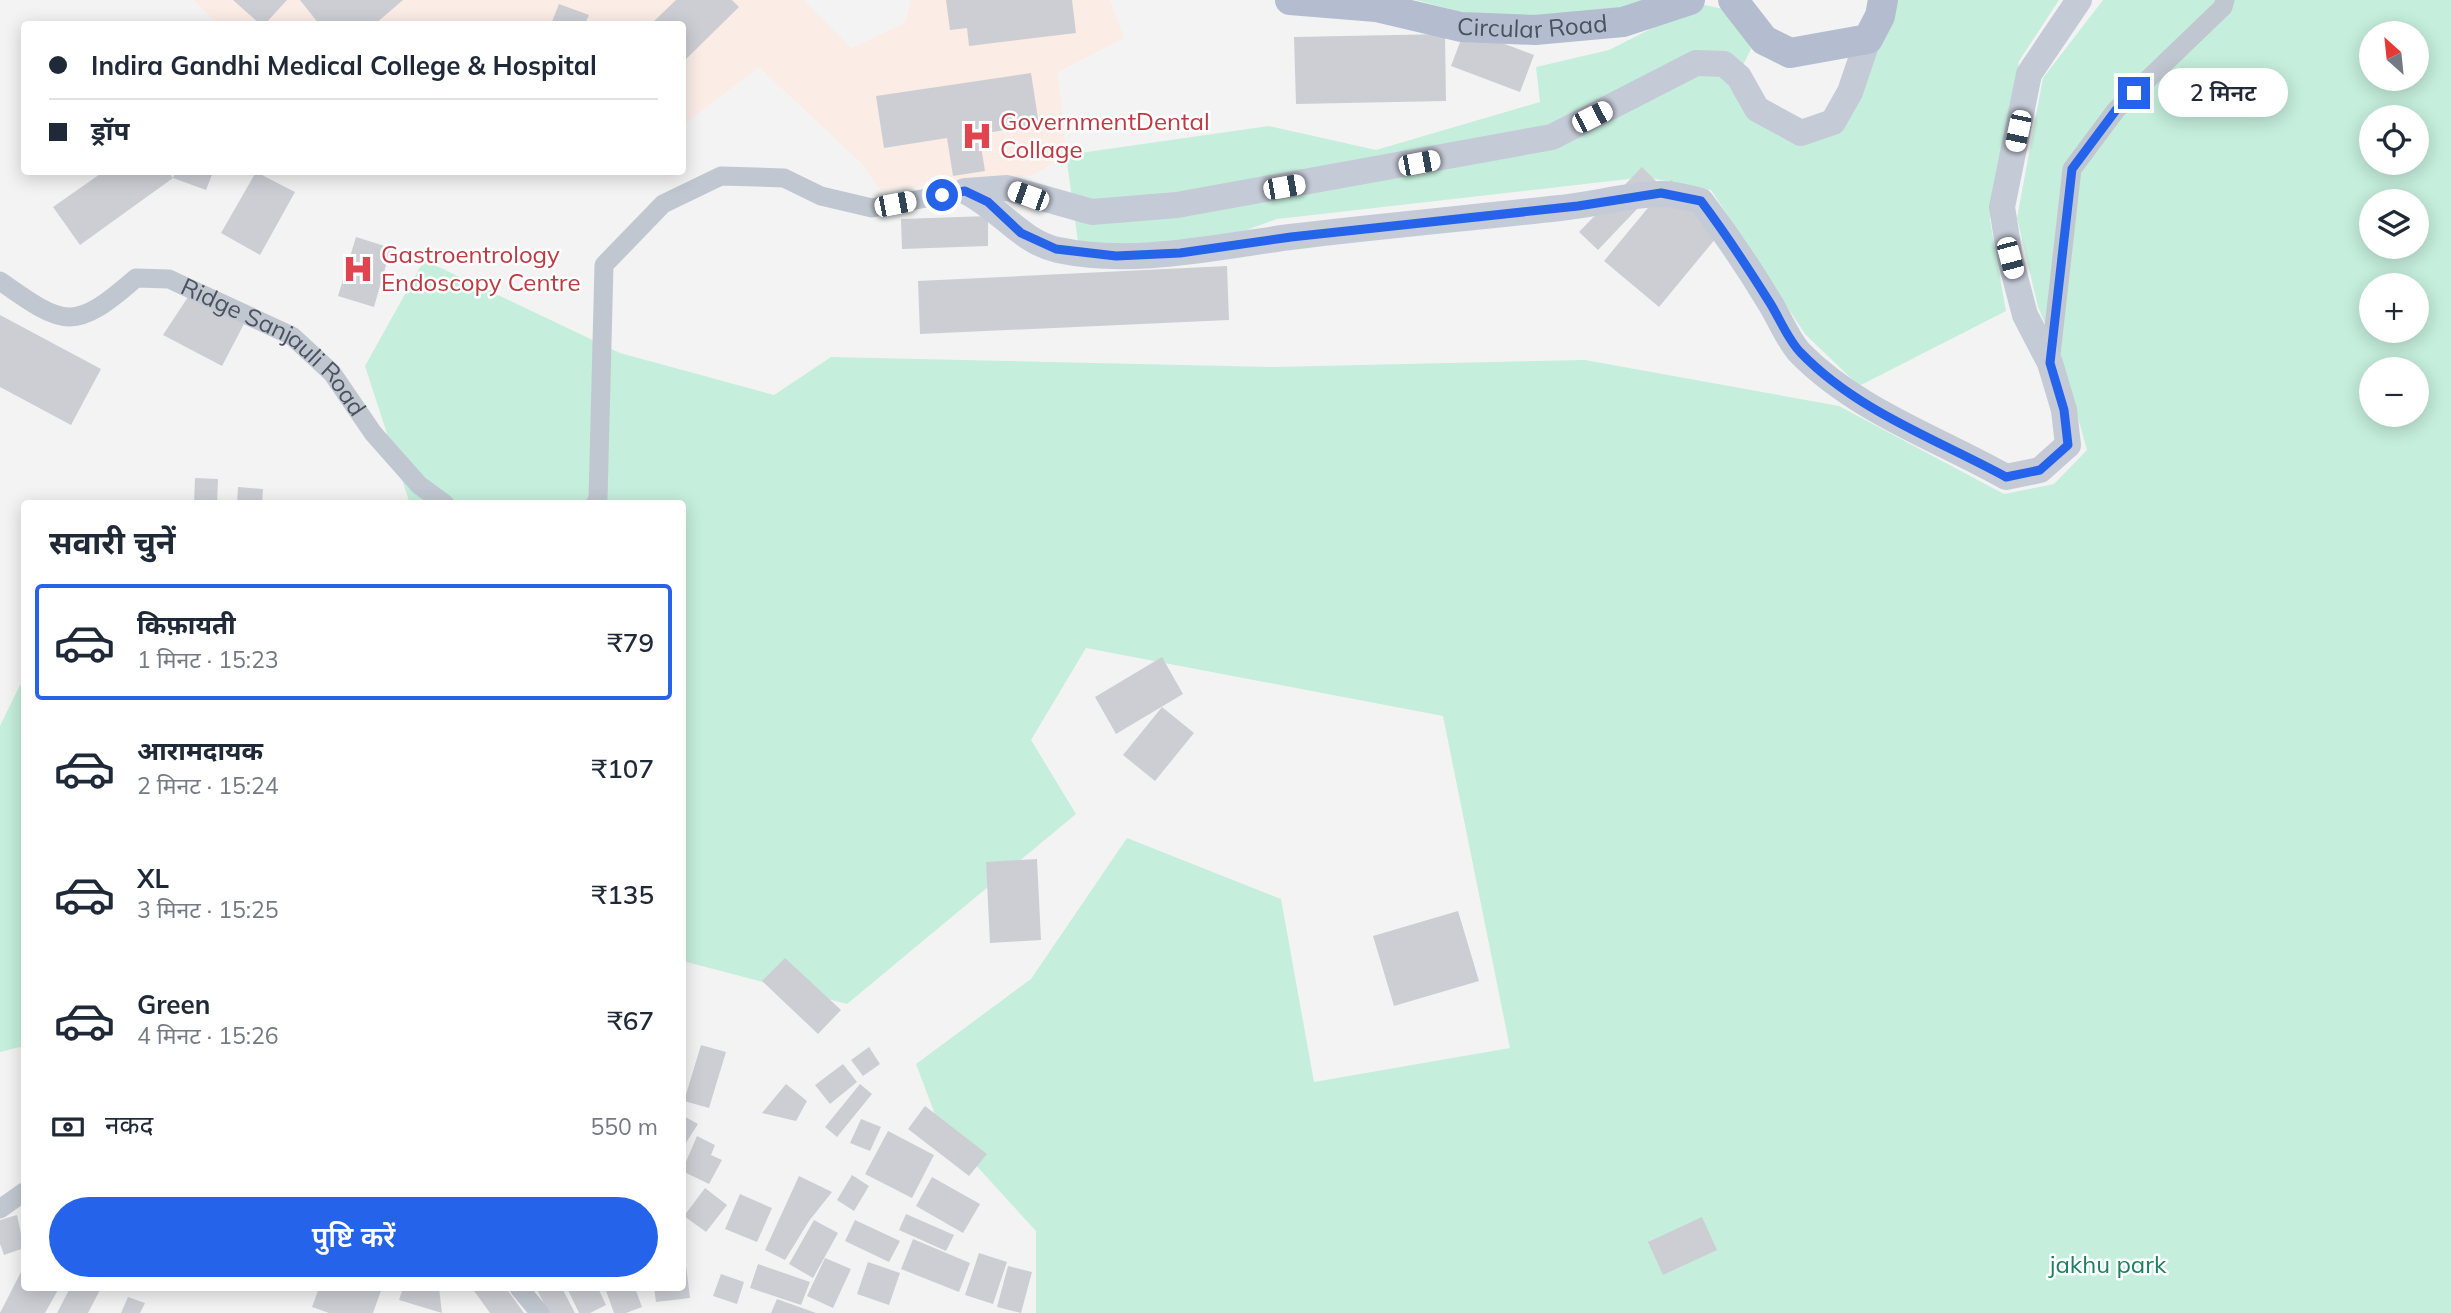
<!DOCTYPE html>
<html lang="hi">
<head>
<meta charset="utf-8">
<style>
	:root { --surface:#fff; --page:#f6f6f7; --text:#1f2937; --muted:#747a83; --line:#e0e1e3; --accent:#2563eb }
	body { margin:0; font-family:Mulish,"Noto Sans Devanagari",sans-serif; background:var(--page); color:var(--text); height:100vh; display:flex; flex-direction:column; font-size:26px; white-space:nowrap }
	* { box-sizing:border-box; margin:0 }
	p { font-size:23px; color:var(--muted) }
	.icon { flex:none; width:38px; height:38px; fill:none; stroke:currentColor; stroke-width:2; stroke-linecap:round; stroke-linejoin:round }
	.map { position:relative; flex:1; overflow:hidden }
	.side { position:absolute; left:21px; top:500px; width:665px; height:791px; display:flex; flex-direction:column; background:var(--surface); border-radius:7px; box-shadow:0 4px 18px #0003 }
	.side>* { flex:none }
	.guide { position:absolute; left:21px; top:21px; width:665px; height:154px; border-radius:7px; box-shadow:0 4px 18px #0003; display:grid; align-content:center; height:154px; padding:0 28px; background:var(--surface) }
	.needle { width:46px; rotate:333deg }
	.controls { position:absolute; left:2359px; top:21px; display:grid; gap:14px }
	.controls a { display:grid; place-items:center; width:70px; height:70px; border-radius:50%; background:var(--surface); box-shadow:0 4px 18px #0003; font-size:35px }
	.end { position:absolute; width:32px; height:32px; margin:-16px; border:9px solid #2563eb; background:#fff; box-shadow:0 0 0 4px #fff }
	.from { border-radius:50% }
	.bubble { position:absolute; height:49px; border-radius:24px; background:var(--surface); box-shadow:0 4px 18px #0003; font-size:23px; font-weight:600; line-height:49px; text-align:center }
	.car { position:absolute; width:21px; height:42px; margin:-21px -10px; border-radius:9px; box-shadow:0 0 5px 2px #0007; background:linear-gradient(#fff 24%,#345 0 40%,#fff 0 76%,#345 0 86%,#fff 0) }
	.guide b { display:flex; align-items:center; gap:24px; height:66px; font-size:26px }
	.guide b+b { border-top:2px solid var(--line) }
	.guide i { width:18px; height:18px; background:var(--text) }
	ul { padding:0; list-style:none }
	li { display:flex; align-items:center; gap:21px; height:116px; margin:0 14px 10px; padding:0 14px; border:4px solid transparent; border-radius:7px }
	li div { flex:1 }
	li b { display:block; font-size:26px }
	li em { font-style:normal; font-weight:600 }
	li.selected { border-color:var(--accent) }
	li>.icon { width:63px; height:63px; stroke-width:1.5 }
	h2 { padding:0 28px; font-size:32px; line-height:84px }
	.pay { display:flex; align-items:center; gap:18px; height:77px; padding:0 28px; font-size:26px }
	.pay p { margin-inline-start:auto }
	.button { display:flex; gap:14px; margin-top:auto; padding:14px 28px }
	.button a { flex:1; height:80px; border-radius:42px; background:var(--accent); color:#fff; font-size:28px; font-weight:600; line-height:80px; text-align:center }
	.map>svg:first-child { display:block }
	.medical { fill:#fbece6 }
	.green { fill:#c5eedc; fill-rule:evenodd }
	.building { fill:#cdced4 }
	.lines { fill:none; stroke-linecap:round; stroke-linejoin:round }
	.street { stroke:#c1c7d0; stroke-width:19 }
	.secondary { stroke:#c5cad7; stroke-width:26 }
	.primary { stroke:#b4bdcf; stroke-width:30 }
	.route { stroke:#2563eb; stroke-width:9 }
	.labels { text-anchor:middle; stroke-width:5; stroke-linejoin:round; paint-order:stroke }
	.street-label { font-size:24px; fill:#4b525f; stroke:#fff }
	.health-label { font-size:24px; fill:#be3a42; stroke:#fff; text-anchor:start }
	.park-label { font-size:24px; fill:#1d7f5f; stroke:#fff }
</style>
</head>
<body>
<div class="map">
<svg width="2451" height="1313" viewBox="0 0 2451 1313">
	<rect width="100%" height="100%" fill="#f4f3f3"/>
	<!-- medical -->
	<path class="medical" d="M194 0H803L851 48 905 23 911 0H1110L1124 38 1058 72 1066 155 1033 175 880 190 862 164 759 67 683 125 682 24H218Z"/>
	<!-- green -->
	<path class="green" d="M1416 0H1658L1536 32Z
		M1889 0H2059L2019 61 1990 220 2006 311 1859 386 1805 334 1711 190 1646 177 1277 219 1172 257 1079 249 1066 155 1269 126 1376 150 1540 102 1536 67 1609 50 1700 4 1732 11 1751 49 1732 87 1756 122 1842 129Z
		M2103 0H2451V1313H1036V1231L939 1125 916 1064 1031 979 1127 838 1281 899 1314 1082 1510 1048 1443 716 1086 648 1031 740 1076 814 847 1004 683 961 682 504H410L365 366 424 260 620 353 774 395 831 357 1273 367 1585 360 1839 406 2004 494 2054 484 2087 450 2065 371 2038 307 2017 218 2043 78ZM2371 33H2417V79H2371ZM2371 117H2417V163H2371ZM2371 201H2417V247H2371ZM2371 285H2417V331H2371ZM2371 369H2417V415H2371Z
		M24 684V1046L0 1052V726L20 685Z"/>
	<!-- building -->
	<path class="building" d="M233 0H287L265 24H260Z
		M300 0H403L375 24H319Z
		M676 0H732L739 7 682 63V24H651Z
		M946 0H1072L1076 33 969 46 967 28 950 30Z
		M559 4 589 15 585 24H551Z
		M1465 29 1534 55 1520 92 1451 66Z
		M1445 34 1446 101 1296 104 1294 37Z
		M1031 73 1039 125 979 134 985 171 953 176 947 138 884 148 876 96Z
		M1642 167 1660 185 1598 250 1579 232Z
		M103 172H168L173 178 80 245 53 207Z
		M175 172H213L206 190 173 178Z
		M256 172 295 192 260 255 221 233Z
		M1671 180 1726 226 1659 307 1604 261Z
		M988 216V246L902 249 901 219Z
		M356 237 391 248 374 307 338 296Z
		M1227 266 1229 320 920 334 918 281Z
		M188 297 244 324 222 366 163 335Z
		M0 315 101 369 71 425 0 387Z
		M195 478 218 479 217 504H194Z
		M238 487 263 489 262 504H237Z
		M1162 657 1183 694 1116 734 1095 697Z
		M1162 707 1194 733 1155 781 1123 755Z
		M1037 859 1041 940 990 943 986 862Z
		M1458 911 1479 981 1394 1006 1373 936Z
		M785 958 841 1010 818 1034 762 981Z
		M701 1045 726 1052 709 1108 684 1101Z
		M869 1047 880 1064 863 1076 851 1060Z
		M843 1064 857 1082 830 1104 815 1085Z
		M786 1084 807 1101 796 1121 762 1113Z
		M860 1084 872 1094 837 1137 825 1127Z
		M925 1106 987 1154 969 1176 908 1129Z
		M682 1115 698 1124 682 1149Z
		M861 1119 881 1127 870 1151 850 1143Z
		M888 1131 934 1155 912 1198 865 1174Z
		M697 1136 715 1145 711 1155 722 1160 709 1184 682 1171Z
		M852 1175 869 1186 854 1211 837 1200Z
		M799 1176 832 1192 809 1221 785 1260 765 1250Z
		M932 1177 980 1204 963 1233 916 1206Z
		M705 1188 727 1205 706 1232 684 1216Z
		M740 1194 772 1208 757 1242 725 1229Z
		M906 1214 954 1235 946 1251 899 1230Z
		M17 1215 24 1248 4 1255 0 1244V1220Z
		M1702 1217 1717 1250 1663 1275 1648 1242Z
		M814 1220 838 1233 813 1278 789 1264Z
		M855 1220 900 1241 889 1262 845 1241Z
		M913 1239 970 1263 959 1292 901 1269Z
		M979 1253 1007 1262 993 1304 965 1295Z
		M682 1257H685L690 1298 656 1302 654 1288H682Z
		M825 1258 851 1269 833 1308 807 1296Z
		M868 1262 900 1273 889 1305 857 1294Z
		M758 1264 810 1282 801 1305 750 1288Z
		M24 1266V1288H59L45 1313H0Z
		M1008 1266 1032 1272 1021 1313 997 1307Z
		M721 1274 744 1282 737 1304 713 1296Z
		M70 1288H101L88 1313H57Z
		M319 1288H382L373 1313H329L312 1307Z
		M403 1288H439L442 1313 399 1300Z
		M472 1288H506L524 1313H490Z
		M536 1288H562L575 1313H549Z
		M567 1288H598L606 1305 590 1313H579Z
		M605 1288H635L642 1307 626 1313H614Z
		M128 1297 145 1303 140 1313H121Z
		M777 1299 816 1313H771Z"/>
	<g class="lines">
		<!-- street -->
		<g class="street">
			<path id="s1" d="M0 281C65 327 74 332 136 278L169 279 292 336 332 373 373 433 419 485 445 504"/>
			<path d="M2050 363 2072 169 2116 110 2223 7 2225 0"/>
			<path d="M595 504 598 499 604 265 663 204 721 176 784 178 821 196 872 208 965 191"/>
			<path d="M0 1209 24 1192"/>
			<path d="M519 1288 540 1313"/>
		</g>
		<!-- secondary -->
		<path class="secondary" d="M965 191C1000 208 1021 242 1058 250 1134 266 1214 247 1290 237 1380 226 1470 218 1560 208 1592 205 1626 195 1659 194 1673 193 1688 198 1701 201 1726 234 1749 268 1770 303 1780 319 1788 340 1800 353 1857 411 1937 438 2006 477L2040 470 2068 445 2064 410 2050 363 2025 315 2010 258 2002 207 2029 74 2079 0
			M967 191 1007 188 1092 212 1177 205 1552 137 1696 63 1724 64 1739 77 1757 109 1801 133 1833 122 1850 92 1868 39"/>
		<!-- primary -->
		<g class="primary">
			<path id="s2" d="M1290 0 1376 7 1461 27 1535 30 1623 22 1690 0"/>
			<path d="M1733 0 1764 40 1790 53 1868 39 1880 16 1883 0"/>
		</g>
	</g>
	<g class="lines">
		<!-- route -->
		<path class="route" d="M942 195 965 191 988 202 1021 233 1056 249 1116 256 1180 253 1291 237 1578 206 1661 193 1701 201C1726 234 1748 268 1770 303 1780 319 1788 340 1801 353 1857 411 1936 439 2006 477L2040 470 2068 445 2064 410 2050 363 2072 169 2116 110 2134 93"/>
	</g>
	<!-- icons -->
	<defs>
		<g id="hospital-bare" transform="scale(2.415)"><path d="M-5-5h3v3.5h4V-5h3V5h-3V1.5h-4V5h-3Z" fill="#e0444e" stroke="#fff" stroke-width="2.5" paint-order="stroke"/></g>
	</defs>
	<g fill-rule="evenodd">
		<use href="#hospital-bare" x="977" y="136"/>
		<use href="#hospital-bare" x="358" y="269"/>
	</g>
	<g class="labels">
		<!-- street labels -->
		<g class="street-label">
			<text dy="8" stroke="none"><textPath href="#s2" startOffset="245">Circular Road</textPath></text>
			<text dy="8" stroke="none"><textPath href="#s1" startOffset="318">Ridge Sanjauli Road</textPath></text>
		</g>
		<!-- health labels -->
		<g class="health-label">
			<text x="1000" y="130">GovernmentDental<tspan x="1000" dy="28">Collage</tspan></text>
			<text x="381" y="263">Gastroentrology<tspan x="381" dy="28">Endoscopy Centre</tspan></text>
		</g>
		<!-- park labels -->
		<g class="park-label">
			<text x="2108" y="1273">jakhu park</text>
		</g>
	</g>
</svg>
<div class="controls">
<a><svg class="needle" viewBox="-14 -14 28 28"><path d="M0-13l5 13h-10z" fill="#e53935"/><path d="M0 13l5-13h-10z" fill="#747a83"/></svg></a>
<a><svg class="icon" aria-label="locate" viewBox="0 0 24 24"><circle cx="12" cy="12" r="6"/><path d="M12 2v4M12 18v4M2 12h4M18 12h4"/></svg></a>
<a><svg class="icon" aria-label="layers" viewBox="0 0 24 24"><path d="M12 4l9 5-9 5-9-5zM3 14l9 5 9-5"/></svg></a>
<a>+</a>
<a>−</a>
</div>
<i class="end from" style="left:942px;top:195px"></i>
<i class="end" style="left:2134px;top:93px"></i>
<div class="bubble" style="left:2158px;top:68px;width:130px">2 मिनट</div>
<i class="car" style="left:1592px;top:117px;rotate:63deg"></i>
<i class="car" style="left:2018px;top:131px;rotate:192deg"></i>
<i class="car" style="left:1419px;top:163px;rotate:79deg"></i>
<i class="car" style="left:1284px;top:187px;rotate:80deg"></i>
<i class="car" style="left:1028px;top:196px;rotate:290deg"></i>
<i class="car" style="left:895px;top:204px;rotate:79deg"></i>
<i class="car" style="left:2010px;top:258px;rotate:165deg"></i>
<div class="guide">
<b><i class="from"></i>Indira Gandhi Medical College &amp; Hospital</b>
<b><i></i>ड्रॉप</b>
</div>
<section class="side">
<h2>सवारी चुनें</h2>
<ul>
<li class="selected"><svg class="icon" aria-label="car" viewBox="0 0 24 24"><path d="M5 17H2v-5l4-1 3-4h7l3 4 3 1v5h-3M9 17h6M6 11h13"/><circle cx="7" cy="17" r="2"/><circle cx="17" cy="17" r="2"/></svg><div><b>किफ़ायती</b><p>1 मिनट · 15:23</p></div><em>₹79</em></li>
<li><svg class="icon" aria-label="car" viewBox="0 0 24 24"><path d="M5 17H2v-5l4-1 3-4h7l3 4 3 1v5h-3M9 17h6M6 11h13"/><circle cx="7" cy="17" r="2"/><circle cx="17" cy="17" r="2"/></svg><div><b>आरामदायक</b><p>2 मिनट · 15:24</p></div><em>₹107</em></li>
<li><svg class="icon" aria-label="car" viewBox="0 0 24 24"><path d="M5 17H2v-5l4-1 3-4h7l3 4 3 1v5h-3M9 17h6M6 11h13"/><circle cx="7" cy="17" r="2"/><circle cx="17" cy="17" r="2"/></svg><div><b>XL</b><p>3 मिनट · 15:25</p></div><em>₹135</em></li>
<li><svg class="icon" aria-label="car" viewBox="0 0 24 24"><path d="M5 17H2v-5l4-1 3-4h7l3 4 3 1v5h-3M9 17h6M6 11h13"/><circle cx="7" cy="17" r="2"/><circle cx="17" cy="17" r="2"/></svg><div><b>Green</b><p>4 मिनट · 15:26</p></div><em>₹67</em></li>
</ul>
<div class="pay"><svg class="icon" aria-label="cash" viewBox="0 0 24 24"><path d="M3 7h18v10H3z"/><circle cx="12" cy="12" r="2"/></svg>नकद<p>550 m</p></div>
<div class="button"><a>पुष्टि करें</a></div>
</section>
</div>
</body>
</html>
